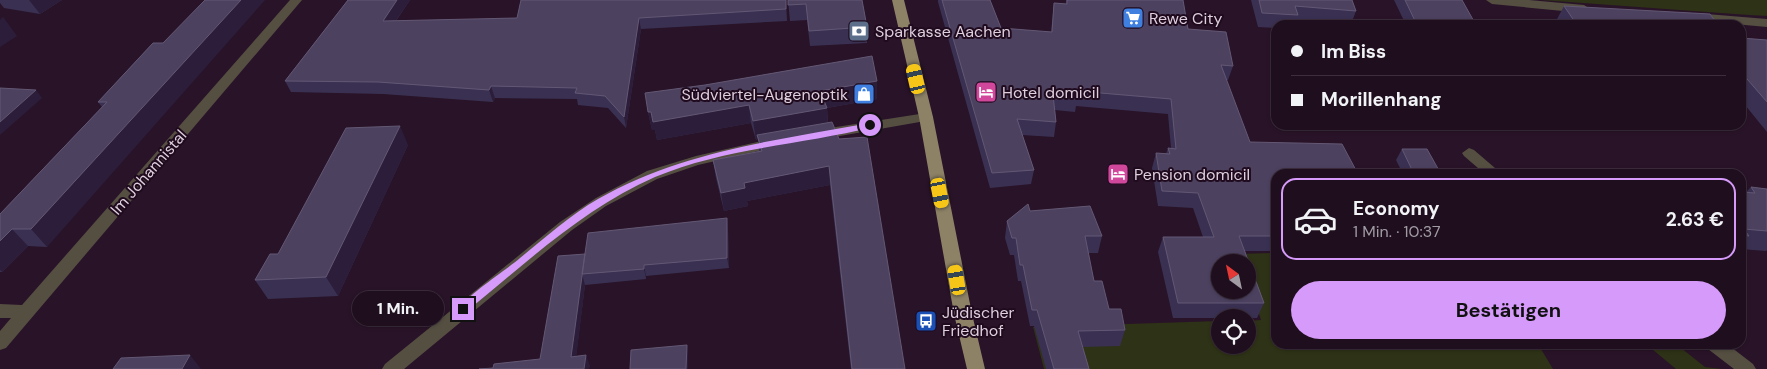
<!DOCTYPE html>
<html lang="de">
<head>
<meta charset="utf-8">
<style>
	:root { --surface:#1f0e1e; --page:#271727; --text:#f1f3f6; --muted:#a19ca4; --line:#3c2e3c; --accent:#d69bfa }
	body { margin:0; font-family:"DM Sans",sans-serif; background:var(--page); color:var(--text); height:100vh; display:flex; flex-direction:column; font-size:19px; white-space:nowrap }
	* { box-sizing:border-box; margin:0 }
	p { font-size:16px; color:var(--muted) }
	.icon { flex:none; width:28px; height:28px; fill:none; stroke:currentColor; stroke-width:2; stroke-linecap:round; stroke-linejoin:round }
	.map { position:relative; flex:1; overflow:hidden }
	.drawer { position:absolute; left:1271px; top:169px; width:475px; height:180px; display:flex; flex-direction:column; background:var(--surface); border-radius:15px; box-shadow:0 1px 4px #0004,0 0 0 1px var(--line) }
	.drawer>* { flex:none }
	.hud { position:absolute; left:1271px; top:20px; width:475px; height:110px; border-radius:15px; box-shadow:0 1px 4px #0004,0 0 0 1px var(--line); display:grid; align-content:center; height:110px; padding:0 20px; background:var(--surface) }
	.needle { width:32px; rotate:327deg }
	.fabs { position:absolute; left:1211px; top:254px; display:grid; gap:10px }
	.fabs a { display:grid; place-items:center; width:45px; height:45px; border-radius:50%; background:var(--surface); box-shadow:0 1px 4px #0004,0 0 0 1px var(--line); font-size:25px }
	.end { position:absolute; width:22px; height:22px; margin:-11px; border:6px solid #d69bfa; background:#111; box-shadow:0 0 0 2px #111 }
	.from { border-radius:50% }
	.bubble { position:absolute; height:35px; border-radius:18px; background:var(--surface); box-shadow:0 1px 4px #0004,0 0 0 1px var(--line); font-size:16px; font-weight:700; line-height:35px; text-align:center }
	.car { position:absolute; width:15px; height:30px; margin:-15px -8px; border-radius:6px; box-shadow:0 0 4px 1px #0007; background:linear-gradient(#f5c518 24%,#345 0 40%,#f5c518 0 76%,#345 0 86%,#f5c518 0) }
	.hud b { display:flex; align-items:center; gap:18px; height:48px; font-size:19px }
	.hud b+b { border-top:1px solid var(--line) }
	.hud i { width:12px; height:12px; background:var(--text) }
	ul { padding:9px 0 0; list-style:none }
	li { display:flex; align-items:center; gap:15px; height:82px; margin:0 10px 8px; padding:0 10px; border:2px solid transparent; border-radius:15px }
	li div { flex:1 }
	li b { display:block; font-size:19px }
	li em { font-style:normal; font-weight:700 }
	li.selected { border-color:var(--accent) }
	li>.icon { width:45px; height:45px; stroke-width:1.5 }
	.button { display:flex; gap:10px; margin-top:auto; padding:10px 20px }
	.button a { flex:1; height:58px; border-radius:30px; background:var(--accent); color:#111; font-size:20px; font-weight:700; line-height:58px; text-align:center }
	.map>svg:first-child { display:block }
	.green { fill:#2e3216 }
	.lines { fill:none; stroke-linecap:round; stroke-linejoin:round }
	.minor { fill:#554f42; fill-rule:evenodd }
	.major { fill:#8d8266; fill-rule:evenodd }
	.wall { fill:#3a3152 }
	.shaded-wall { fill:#2c1e3b }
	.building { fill:#4c4260; stroke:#635874; fill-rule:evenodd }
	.route { fill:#d69bfa }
	.labels { text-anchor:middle; stroke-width:4; stroke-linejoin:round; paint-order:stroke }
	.poi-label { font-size:16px; fill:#decfdd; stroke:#1f0a1e; text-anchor:start }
	.street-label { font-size:16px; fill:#decfdd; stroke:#1f0a1e }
</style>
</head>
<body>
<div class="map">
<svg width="1767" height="369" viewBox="0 0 1767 369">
	<rect width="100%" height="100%" fill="#291328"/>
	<!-- green -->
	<path class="green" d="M1541 0H1767V16L1749 15Z
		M1276 253V344H1538L1553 369H1044L1033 327 1220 321V345H1248V321L1261 320 1248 282V262L1237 254Z
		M1646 344H1676L1705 367 1722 369H1676Z"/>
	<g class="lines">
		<!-- minor -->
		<path class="minor" d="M290 0H302L6 348 0 350V331L11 318H0V304L22 305Z
			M1486 0H1529L1584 5 1590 9 1584 13 1492 4Z
			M1694 13 1767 19V27L1690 20 1688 17Z
			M926 113 931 114 933 117 931 120 817 140 810 135 817 130Z
			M779 137 784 139 786 142 784 145 698 165 657 179 606 206 572 230 404 369H382L385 364 560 222 596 198 647 171 696 156Z
			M1469 148 1474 150 1502 174H1485L1464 156 1462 153Z
			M1705 344H1727L1753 364 1756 369H1734L1708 349Z"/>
		<!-- major -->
		<path class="major" d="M892 0H904L933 117 972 314 985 369H967L954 314 919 117Z"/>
	</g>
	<!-- wall -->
	<path class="wall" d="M0 0H62L40 14 4 8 0 3Z
		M348 0H410L396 21 517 18 521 0H786L787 21 641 29 626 128 608 108 578 105 577 99 495 98 493 102 383 94 291 92 285 81Z
		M788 0H862L867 27V43L810 46 807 20 790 21Z
		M938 0H990L1001 28 1051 32 1054 3 1066 4V0H1183L1188 29 1233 66 1228 80H1226L1250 142 1276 174V251H1245L1264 303 1257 318H1173L1158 252 1163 237H1203L1193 208 1158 206 1152 168 1156 153 1166 154 1168 148H1171L1168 114 1076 106 1075 112 1055 110 1056 122 1054 137 1022 135 1034 170 1031 184 990 188 938 2Z
		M1251 0H1352L1356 11 1351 24 1296 21 1294 25H1276V28L1258 27Z
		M1394 0H1462L1476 25H1406Z
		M1564 6 1718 25H1559L1556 21Z
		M1741 38 1767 40V132L1741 100Z
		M153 43 47 247 28 246 2 272H0V214L102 107 98 102Z
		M877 81V99L827 108 828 122 905 369H851L830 185 747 201 748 206 724 211 716 178 713 160 759 151 758 139 756 140 751 123 657 140 655 130H652L648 112Z
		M1536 125H1655L1651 130 1597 126 1595 129Z
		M408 145 338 296 268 299 255 280 278 254Z
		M1402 149 1441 174H1403L1396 160Z
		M1751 187 1767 189V250L1766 251 1741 249V192H1746Z
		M1030 211 1102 236 1098 253H1088L1094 281 1109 309 1125 330 1120 346 1083 347 1089 369H1046L1034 326H1030L1021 281H1018L1014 255H1010L1005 238 1007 221Z
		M728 229 729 268 646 276V279L585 285 576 356 590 366 493 368 540 359 585 254Z"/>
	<!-- shaded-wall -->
	<path class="shaded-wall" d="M29 0H62L40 14Z
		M241 0H265L47 247 31 229Z
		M397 0H410L388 32 383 21Z
		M3 17 17 36 0 47V20Z
		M639 18 641 29 626 128 624 117Z
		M877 81V99L821 109 820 91Z
		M491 86 495 98 493 102 489 90Z
		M36 90 42 98 0 135V122Z
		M749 105 751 123 657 140 655 130H652L648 112Z
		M827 108 828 126 757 135 758 139 756 140 753 121Z
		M400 126 408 145 338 296 326 277Z
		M829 166 830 185 747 201 748 206 724 211 721 193 744 183Z
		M727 218 728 229 729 268 727 258Z
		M12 229 28 246 2 272 0 270V241Z
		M644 265 646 276V279L644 269Z
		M582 274 585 285 575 367 571 357Z
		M687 345 688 351V369H686Z
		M190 355 201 369H182Z
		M586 355 590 366 589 369H584Z"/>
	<!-- building -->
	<path class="building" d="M205 0H241L31 229H12L0 241V214L107 102H98L153 43H163Z
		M348 0H397L383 21 517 18 521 0H786V9L639 18 624 117 605 96 575 93 577 88 491 86 489 90 378 82 285 81Z
		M788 0H862L867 27 809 31 806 4 788 5Z
		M942 0H990L1001 28 1052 32 1054 3 1067 4V0H1183L1188 29 1226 32 1233 66 1221 65 1250 142 1342 144 1358 174H1276V236H1239L1264 303H1178L1163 237H1214L1198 193 1162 191 1156 153 1170 154 1168 148 1176 149 1171 99 1077 91V97L1053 95 1056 122 1017 119 1034 170 992 173ZM1220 262H1248V290H1220Z
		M1259 0H1352L1356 11 1295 6 1298 15 1262 13Z
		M1405 0H1462L1476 25H1417Z
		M1564 6 1710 14 1718 25H1577Z
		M1741 38 1767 40V102L1741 72Z
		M872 56 877 81 820 91 827 108 753 121 749 105 653 122 651 112H648L645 93 705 85Z
		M0 88 36 90 0 122Z
		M832 122 839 139 867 137 905 369H852L829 166 744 183 745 188 721 193 713 160 762 151 757 135Z
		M400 126 326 277 255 280 270 254H278L346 128Z
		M1402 149H1427L1441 174H1414Z
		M1751 187 1767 189V231L1744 229 1749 236 1741 235V192L1755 193Z
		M1028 204 1030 211 1090 206 1102 236H1085L1094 281H1102L1109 309H1121L1125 330 1078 331 1089 369H1054L1037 310H1032L1023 265H1020L1016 238H1012L1007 221Z
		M727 218V258L644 265V269L582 274 588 233Z
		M585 254 571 357 586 355 584 369H479L493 368 494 364 540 359 558 256Z
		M687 345 686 369H630L631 350Z
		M190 355 182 369H113L121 358Z"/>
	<!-- route -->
	<path class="route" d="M870 123H873V127C801 145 724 148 655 177 584 208 526 263 467 311H460L459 309C468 294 505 271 520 258 545 238 570 215 598 199 682 151 778 140 870 123Z"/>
	<!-- icons -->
	<defs>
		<g id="supermarket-square" transform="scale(1.125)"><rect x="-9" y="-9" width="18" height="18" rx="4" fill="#3f7fe0" stroke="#1f0a1e"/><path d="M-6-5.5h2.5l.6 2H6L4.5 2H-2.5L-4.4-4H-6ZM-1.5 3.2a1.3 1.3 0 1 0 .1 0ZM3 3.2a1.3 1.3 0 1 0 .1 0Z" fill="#fff"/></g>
		<g id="bank-square" transform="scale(1.125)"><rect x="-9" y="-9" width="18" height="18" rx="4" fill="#5c6f8a" stroke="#1f0a1e"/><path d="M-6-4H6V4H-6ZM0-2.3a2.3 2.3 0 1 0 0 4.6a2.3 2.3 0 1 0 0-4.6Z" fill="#fff"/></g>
		<g id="hotel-square" transform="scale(1.125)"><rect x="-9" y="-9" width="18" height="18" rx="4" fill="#d1479c" stroke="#1f0a1e"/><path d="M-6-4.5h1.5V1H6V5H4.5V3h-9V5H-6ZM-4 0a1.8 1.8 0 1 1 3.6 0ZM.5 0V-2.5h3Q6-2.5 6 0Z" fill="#fff"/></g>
		<g id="shop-square" transform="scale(1.125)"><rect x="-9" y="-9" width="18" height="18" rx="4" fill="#3f7fe0" stroke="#1f0a1e"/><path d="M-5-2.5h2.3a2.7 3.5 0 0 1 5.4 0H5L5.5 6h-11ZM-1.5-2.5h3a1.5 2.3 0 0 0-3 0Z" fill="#fff"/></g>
		<g id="bus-square" transform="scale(1.125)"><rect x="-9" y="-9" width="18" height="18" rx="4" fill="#1a4fb4" stroke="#1f0a1e"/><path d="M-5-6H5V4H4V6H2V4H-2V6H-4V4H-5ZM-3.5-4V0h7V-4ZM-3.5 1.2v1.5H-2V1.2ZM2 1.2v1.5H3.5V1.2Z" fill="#fff"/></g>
	</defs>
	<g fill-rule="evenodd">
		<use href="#supermarket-square" x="1133" y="18"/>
		<use href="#bank-square" x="859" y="31"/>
		<use href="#hotel-square" x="986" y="92"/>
		<use href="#shop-square" x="864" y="94"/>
		<use href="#hotel-square" x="1118" y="174"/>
		<use href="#bus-square" x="926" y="321"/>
	</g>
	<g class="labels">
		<!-- poi labels -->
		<g class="poi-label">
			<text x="1149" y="24">Rewe City</text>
			<text x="875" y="37">Sparkasse Aachen</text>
			<text x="1002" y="98">Hotel domicil</text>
			<text x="848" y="100" text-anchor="end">Südviertel-Augenoptik</text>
			<text x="1134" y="180">Pension domicil</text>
			<text x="942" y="318">Jüdischer<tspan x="942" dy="18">Friedhof</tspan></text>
		</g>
		<!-- street labels -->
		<g class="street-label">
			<text transform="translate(148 172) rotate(-49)" y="6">Im Johannistal</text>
		</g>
	</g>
</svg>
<div class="fabs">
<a><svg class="needle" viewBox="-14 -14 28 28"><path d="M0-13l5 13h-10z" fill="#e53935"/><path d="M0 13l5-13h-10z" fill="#a19ca4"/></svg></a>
<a><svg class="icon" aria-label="locate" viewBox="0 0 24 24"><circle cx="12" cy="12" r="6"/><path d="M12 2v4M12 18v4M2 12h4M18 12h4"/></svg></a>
</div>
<i class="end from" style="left:870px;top:125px"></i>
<i class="end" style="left:463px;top:309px"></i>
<div class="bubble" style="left:352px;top:291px;width:92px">1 Min.</div>
<i class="car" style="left:916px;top:79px;rotate:347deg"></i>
<i class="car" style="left:940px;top:193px;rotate:169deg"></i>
<i class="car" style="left:957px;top:280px;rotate:350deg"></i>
<div class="hud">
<b><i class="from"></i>Im Biss</b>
<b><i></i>Morillenhang</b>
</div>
<section class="drawer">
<ul>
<li class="selected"><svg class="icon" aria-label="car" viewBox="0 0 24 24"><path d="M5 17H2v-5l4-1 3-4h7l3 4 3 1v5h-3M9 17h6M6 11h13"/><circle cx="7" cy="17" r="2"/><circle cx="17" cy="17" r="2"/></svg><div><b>Economy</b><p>1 Min. · 10:37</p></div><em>2.63 €</em></li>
</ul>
<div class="button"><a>Bestätigen</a></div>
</section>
</div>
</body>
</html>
